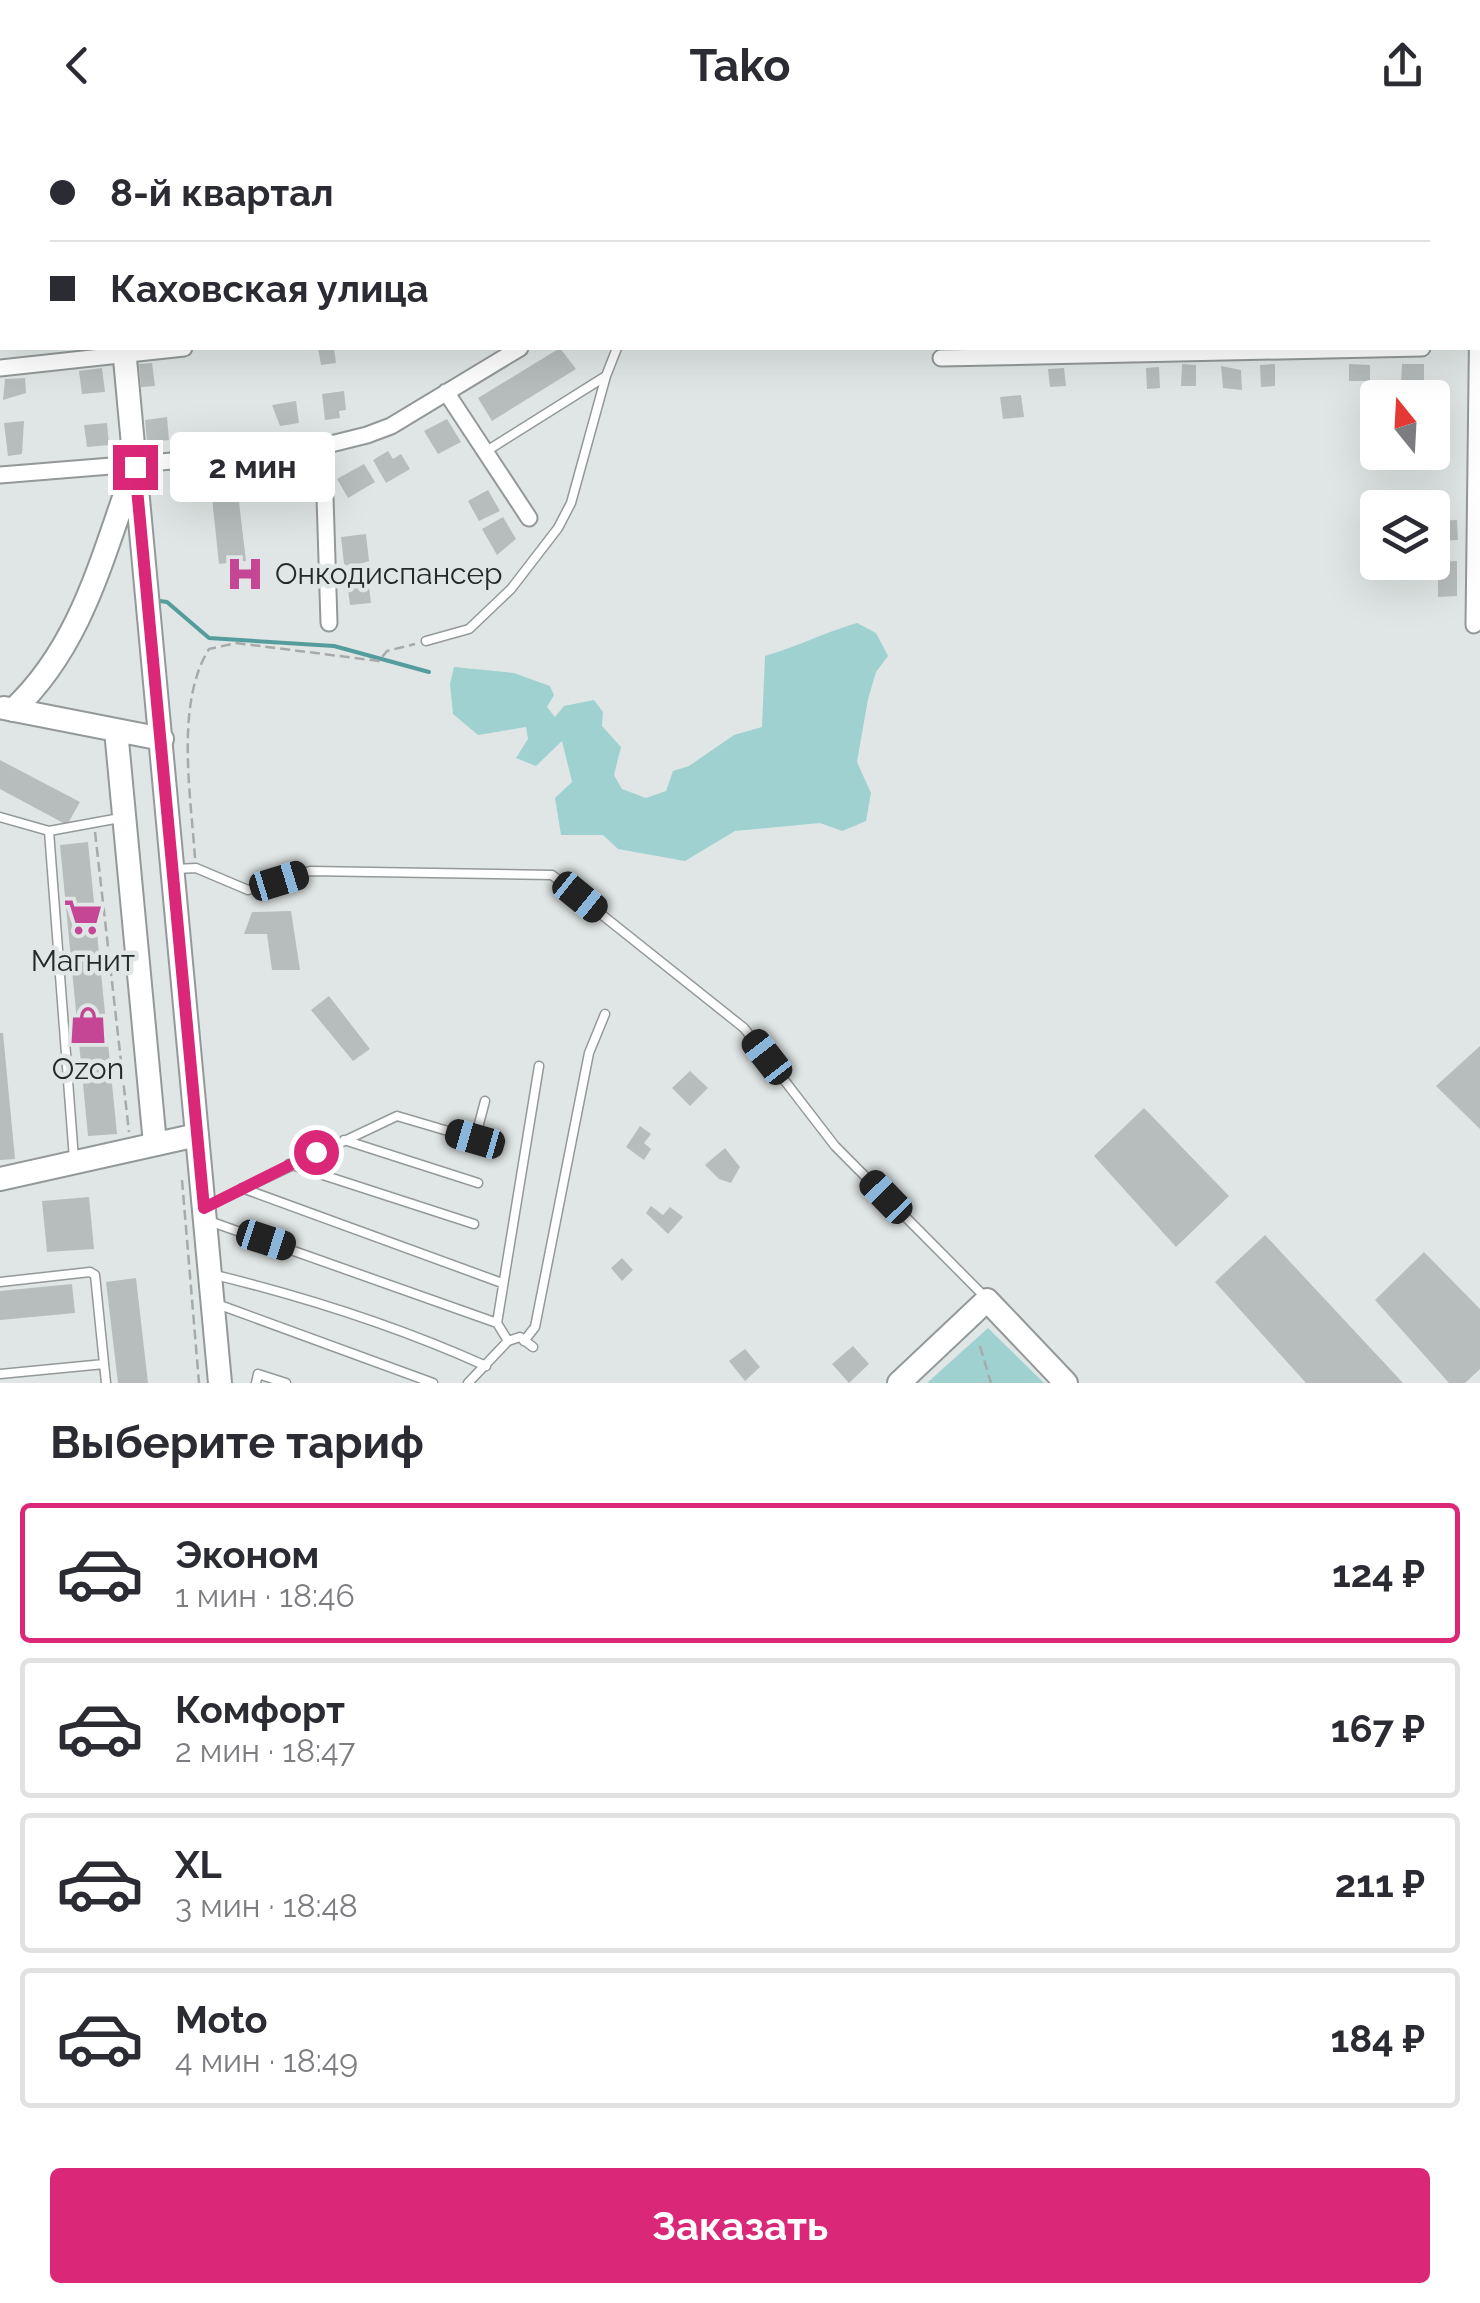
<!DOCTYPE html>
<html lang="ru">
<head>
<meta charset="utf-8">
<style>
	:root { --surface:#fff; --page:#f7f7f7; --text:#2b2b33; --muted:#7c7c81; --line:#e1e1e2; --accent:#db2777 }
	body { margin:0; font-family:Raleway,sans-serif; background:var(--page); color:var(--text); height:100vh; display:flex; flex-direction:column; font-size:38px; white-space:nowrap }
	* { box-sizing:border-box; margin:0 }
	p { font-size:32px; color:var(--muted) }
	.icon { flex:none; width:55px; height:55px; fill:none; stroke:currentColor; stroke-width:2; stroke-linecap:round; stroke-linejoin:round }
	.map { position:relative; height:1253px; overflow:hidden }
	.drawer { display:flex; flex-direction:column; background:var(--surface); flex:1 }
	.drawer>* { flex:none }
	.hud { position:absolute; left:0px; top:0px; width:1480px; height:220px; box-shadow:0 10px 40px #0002; display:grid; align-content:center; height:220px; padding:0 50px; background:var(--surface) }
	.needle { width:65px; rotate:342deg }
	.controls { position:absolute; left:1360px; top:250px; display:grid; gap:20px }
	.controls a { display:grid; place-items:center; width:90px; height:90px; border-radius:10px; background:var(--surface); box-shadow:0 10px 40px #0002; font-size:50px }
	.end { position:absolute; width:45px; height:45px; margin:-22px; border:12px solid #db2777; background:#fff; box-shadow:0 0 0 5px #fff }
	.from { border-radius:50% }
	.bubble { position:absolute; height:70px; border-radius:10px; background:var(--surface); box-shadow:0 10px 40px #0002; font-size:32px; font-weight:700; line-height:70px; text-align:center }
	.car { position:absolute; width:30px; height:60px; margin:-30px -15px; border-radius:12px; box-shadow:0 0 8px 2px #0007; background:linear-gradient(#222 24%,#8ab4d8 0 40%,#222 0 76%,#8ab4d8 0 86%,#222 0) }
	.hud b { display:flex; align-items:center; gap:35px; height:95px; font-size:38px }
	.hud b+b { border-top:2px solid var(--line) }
	.hud i { width:25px; height:25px; background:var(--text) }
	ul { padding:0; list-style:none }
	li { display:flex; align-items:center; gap:30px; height:140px; margin:0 20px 15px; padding:0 30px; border:5px solid var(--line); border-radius:10px }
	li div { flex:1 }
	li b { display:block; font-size:38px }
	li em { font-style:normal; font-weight:700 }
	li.selected { border-color:var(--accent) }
	li>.icon { width:90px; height:90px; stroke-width:1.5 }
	h2 { padding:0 50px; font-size:45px; line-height:120px }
	.action { display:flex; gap:20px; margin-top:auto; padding:20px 50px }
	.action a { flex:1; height:115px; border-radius:10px; background:var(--accent); color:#fff; font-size:40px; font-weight:700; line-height:115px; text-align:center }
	header { display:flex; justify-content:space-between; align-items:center; height:130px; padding:0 50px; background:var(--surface); font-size:45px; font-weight:700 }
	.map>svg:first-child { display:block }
	.green { fill:#9fd1d1 }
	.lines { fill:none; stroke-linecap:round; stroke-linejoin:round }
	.stream { stroke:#559d9d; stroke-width:4 }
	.building { fill:#b7bdbd }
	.lane-casing { stroke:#939999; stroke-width:11 }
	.street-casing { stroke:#939999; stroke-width:19 }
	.secondary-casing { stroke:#939999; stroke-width:26 }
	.path { stroke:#a6abaa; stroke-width:2.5; stroke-dasharray:10 5; stroke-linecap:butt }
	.lane { stroke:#fff; stroke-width:8 }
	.street { stroke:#fff; stroke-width:15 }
	.secondary { stroke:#fff; stroke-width:22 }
	.route { stroke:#db2777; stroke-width:12 }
	.labels { text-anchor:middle; stroke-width:9; stroke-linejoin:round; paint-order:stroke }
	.poi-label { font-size:30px; fill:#262929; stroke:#e0e6e5 }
</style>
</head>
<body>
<header><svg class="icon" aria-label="back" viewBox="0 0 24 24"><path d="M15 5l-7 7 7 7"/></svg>Tako<svg class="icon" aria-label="share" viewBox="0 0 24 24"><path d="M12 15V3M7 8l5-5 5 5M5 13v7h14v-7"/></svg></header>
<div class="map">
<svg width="1480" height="1253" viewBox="0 0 1480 1253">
	<rect width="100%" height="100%" fill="#e0e6e5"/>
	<!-- green -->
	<path class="green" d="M857 493 876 503 888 526 876 542 868 569 857 632 871 663 866 691 842 701 820 693 735 701 685 731 618 719 603 705H561L555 668 572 652 562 611 536 636 516 628 528 609 526 597 478 605 453 584 450 554 454 537 514 543 550 556 554 565 547 577 555 587 564 576 594 570 603 582 602 596 621 617 614 645 622 659 646 668 666 661 673 641 689 636 734 605 762 597 765 526C797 517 825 502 857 493Z
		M988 1198 1044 1253H927Z"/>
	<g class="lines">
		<!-- stream -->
		<path class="stream" d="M160 471 167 472 209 508 334 516 429 542"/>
	</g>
	<!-- building -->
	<path class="building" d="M318 218H334L336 233 321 235Z
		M560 218 576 239 492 291 478 268Z
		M152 233 155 256 141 257 139 234Z
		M1182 234 1196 235V256H1181Z
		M1275 234V256L1261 257 1260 235Z
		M1349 234 1370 235V251H1349Z
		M1402 234H1424V256H1401Z
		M1221 236 1241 240 1242 260 1223 258Z
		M1159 237 1160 258 1147 259 1146 238Z
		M102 238 105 262 82 264 79 241Z
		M1064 238 1066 256 1050 257 1048 239Z
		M25 248 26 263 3 270 5 249Z
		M344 261 346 280 339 281 340 288 325 290 322 264Z
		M1021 265 1024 287 1003 289 1000 267Z
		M296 271 299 293 280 296 272 275Z
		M167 287 169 310 147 312 145 290Z
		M447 289 461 312 438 324 424 301Z
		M24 291 22 324 8 326 4 293Z
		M107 293 109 315 87 317 84 295Z
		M388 321 393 329 401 324 410 339 386 353 373 330Z
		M364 334 375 352 348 368 337 349Z
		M237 355 246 431 219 434 211 358Z
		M488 360 500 381 479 391 468 371Z
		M503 387 516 409 497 425 482 399Z
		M1457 390 1458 410 1433 411 1432 391Z
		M366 404 369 431 351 437 344 434 341 407Z
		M1457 431V466L1438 467V440H1428V432Z
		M368 448 371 473 350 475 347 451Z
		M0 630 80 672 67 695 0 659Z
		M88 712 117 1004 88 1006 60 715Z
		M291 781 300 840H272L267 804H244L252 782Z
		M329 866 370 919 353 931 311 880Z
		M0 903H3L15 1029 0 1030Z
		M1480 916V999L1436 956Z
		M690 941 708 958 690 976 672 958Z
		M1144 978 1229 1066 1176 1117 1094 1026Z
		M640 996 651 1004 644 1013 651 1019 644 1030 626 1017Z
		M725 1018 740 1037 731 1053 719 1049 705 1035Z
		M89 1067 94 1119 47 1122 42 1071Z
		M651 1076 663 1085 670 1077 683 1087 668 1104 646 1083Z
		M1265 1105 1403 1253H1306L1215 1152Z
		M1424 1122 1480 1179V1239L1465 1253H1449L1375 1170Z
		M622 1128 633 1140 622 1151 611 1138Z
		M136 1148 148 1253H118L106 1152Z
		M72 1154 75 1183 0 1190V1161Z
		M853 1216 869 1234 849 1253 832 1234Z
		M745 1219 760 1237 745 1251 729 1231Z"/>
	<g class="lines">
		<!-- lane casing -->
		<g class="lane-casing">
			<path id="lane" d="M485 322 606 246 617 218
				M426 511 469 499 511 459 558 398 571 373 606 246
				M0 687 49 701
				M175 739 196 738 248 760 310 741 552 745 744 898 835 1016 984 1166
				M344 1010 478 1053
				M74 1029 49 701 120 688
				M289 1034 474 1094
				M242 1058 502 1153
				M207 1076 397 986 475 1009 485 971
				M209 1091 497 1193
				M211 1144C306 1167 397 1196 486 1236
				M0 1152 90 1142 95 1145 106 1253
				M217 1174 433 1253
				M508 1211 497 1193 539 936
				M524 1211 535 1197 589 923 605 884
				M0 1244 104 1234
				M256 1253 258 1244 286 1253
				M468 1253 508 1211 520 1207 533 1217"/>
		</g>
		<!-- street casing -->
		<g class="street-casing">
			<path id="street" d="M101 0V2
				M213 0V2
				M566 0 568 2
				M1474 0V2
				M942 2 946 0
				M1039 2V0
				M0 126H2
				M941 228 1422 218
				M0 238 184 218
				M446 262 529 388
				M307 320 325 367 329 493
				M0 345 307 320 367 305 391 296 520 218
				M1474 495 1478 168"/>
		</g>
		<!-- secondary casing -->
		<g class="secondary-casing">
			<path id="secondary" d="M445 2 449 0
				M124 218 220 1253
				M4 578 162 609
				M13 580C81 516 101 430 132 345
				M116 600 155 1014
				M0 1049 197 1005
				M899 1253 987 1170 1066 1253"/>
		</g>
		<!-- path -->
		<path class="path" d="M95 702 129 1002
			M195 728C191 666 175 573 209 519L236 513 379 531 387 521 415 514
			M182 1050 199 1253
			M980 1216 991 1253"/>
		<!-- lane -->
		<use href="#lane" class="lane"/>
		<!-- street -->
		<use href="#street" class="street"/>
		<!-- secondary -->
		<use href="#secondary" class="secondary"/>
	</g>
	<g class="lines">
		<!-- route -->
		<path class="route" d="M135 337 204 1078 316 1022"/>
	</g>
	<!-- icons -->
	<defs>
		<g id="hospital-bare" transform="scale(3)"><path d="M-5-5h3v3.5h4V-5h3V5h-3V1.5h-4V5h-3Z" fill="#c44695" stroke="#e0e6e5" stroke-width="2.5" paint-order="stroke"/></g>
		<g id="supermarket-bare" transform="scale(3)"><path d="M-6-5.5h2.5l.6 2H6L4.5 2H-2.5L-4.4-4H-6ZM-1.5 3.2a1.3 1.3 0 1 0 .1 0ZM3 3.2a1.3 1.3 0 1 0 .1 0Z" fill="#c44695" stroke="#e0e6e5" stroke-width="2.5" paint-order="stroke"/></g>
		<g id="shop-bare" transform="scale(3)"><path d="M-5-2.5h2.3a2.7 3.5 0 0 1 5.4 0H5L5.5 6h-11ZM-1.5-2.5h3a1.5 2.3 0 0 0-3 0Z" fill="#c44695" stroke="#e0e6e5" stroke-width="2.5" paint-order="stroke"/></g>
	</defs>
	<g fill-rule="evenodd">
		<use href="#hospital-bare" x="245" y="444"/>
		<use href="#supermarket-bare" x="83" y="787"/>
		<use href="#shop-bare" x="88" y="895"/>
	</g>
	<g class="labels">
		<!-- poi labels -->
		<g class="poi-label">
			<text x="275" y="454" text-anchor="start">Онкодиспансер</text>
			<text x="83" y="841">Магнит</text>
			<text x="88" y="949">Ozon</text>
		</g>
	</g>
</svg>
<div class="controls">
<a><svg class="needle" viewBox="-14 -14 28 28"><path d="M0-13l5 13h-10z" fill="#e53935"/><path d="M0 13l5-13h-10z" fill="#7c7c81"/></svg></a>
<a><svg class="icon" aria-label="layers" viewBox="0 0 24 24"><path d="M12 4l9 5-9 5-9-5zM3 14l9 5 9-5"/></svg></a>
</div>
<i class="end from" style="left:316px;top:1022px"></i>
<i class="end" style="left:135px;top:337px"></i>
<div class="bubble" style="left:170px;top:302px;width:165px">2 мин</div>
<i class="car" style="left:279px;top:751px;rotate:73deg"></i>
<i class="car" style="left:580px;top:767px;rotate:129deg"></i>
<i class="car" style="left:767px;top:927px;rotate:322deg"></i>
<i class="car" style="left:475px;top:1009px;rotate:286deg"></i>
<i class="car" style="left:886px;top:1067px;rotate:316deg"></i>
<i class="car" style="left:266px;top:1110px;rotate:108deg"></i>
<div class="hud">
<b><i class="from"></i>8-й квартал</b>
<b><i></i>Каховская улица</b>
</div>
</div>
<section class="drawer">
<h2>Выберите тариф</h2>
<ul>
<li class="selected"><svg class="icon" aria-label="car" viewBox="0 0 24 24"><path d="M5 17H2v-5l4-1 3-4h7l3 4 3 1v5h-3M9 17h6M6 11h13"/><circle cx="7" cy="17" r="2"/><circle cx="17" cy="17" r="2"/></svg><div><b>Эконом</b><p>1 мин · 18:46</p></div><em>124 ₽</em></li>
<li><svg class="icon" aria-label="car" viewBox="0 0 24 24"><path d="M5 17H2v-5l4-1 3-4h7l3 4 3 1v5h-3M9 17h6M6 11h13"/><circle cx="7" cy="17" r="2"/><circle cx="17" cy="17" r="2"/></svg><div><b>Комфорт</b><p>2 мин · 18:47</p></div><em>167 ₽</em></li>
<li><svg class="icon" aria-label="car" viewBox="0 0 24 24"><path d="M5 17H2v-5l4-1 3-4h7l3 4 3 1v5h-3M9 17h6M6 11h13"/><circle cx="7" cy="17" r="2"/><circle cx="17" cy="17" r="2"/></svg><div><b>XL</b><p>3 мин · 18:48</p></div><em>211 ₽</em></li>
<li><svg class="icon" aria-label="car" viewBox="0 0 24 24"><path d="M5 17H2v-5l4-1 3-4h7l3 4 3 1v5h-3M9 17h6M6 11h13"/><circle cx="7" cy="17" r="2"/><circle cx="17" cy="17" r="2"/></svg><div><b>Moto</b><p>4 мин · 18:49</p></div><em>184 ₽</em></li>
</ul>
<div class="action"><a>Заказать</a></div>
</section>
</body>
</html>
